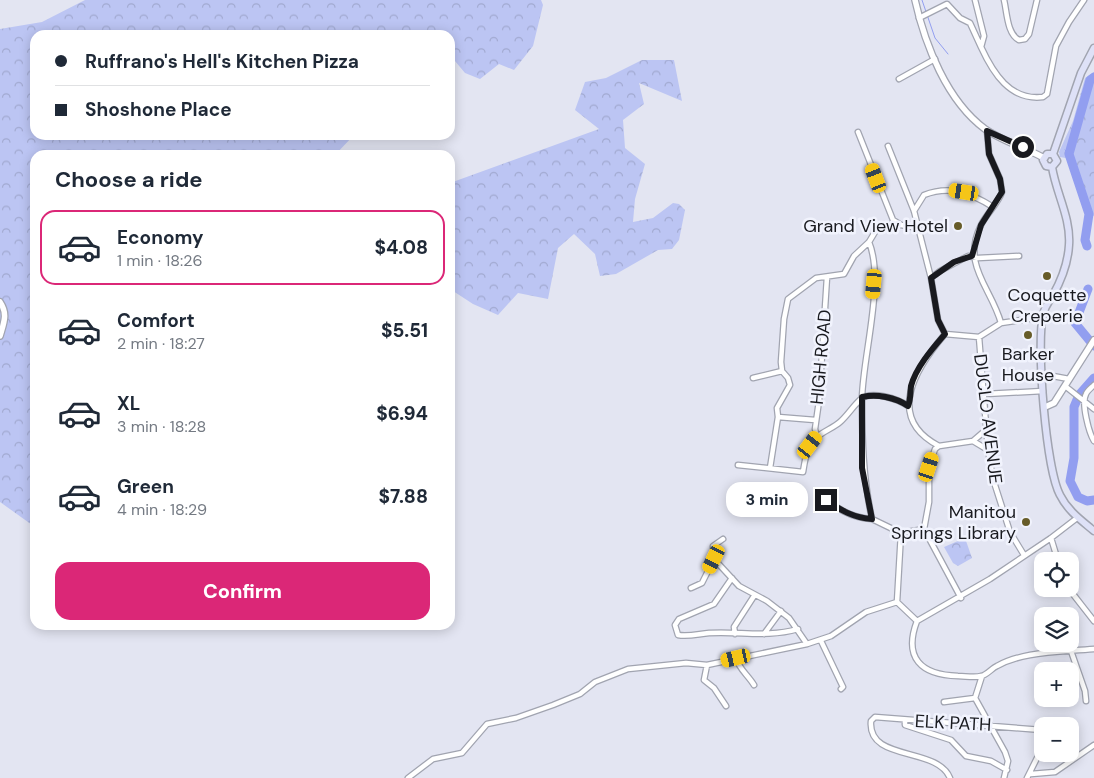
<!DOCTYPE html>
<html lang="en">
<head>
<meta charset="utf-8">
<style>
	:root { --surface:#fff; --page:#f6f6f7; --text:#1f2937; --muted:#747a83; --line:#e0e1e3; --accent:#db2777 }
	body { margin:0; font-family:"DM Sans",sans-serif; background:var(--page); color:var(--text); height:100vh; display:flex; flex-direction:column; font-size:19px; white-space:nowrap }
	* { box-sizing:border-box; margin:0 }
	p { font-size:16px; color:var(--muted) }
	.icon { flex:none; width:28px; height:28px; fill:none; stroke:currentColor; stroke-width:2; stroke-linecap:round; stroke-linejoin:round }
	.map { position:relative; flex:1; overflow:hidden }
	.side { position:absolute; left:30px; top:150px; width:425px; height:480px; display:flex; flex-direction:column; background:var(--surface); border-radius:15px; box-shadow:0 2px 12px #0003 }
	.side>* { flex:none }
	.top-card { position:absolute; left:30px; top:30px; width:425px; height:110px; border-radius:15px; box-shadow:0 2px 12px #0003; display:grid; align-content:center; height:110px; padding:0 25px; background:var(--surface) }
	.fabs { position:absolute; left:1034px; top:552px; display:grid; gap:10px }
	.fabs a { display:grid; place-items:center; width:45px; height:45px; border-radius:10px; background:var(--surface); box-shadow:0 2px 12px #0003; font-size:25px }
	.end { position:absolute; width:22px; height:22px; margin:-11px; border:6px solid #191a1f; background:#fff; box-shadow:0 0 0 2px #fff }
	.from { border-radius:50% }
	.bubble { position:absolute; height:35px; border-radius:15px; background:var(--surface); box-shadow:0 2px 12px #0003; font-size:16px; font-weight:800; line-height:35px; text-align:center }
	.car { position:absolute; width:15px; height:30px; margin:-15px -8px; border-radius:6px; box-shadow:0 0 4px 1px #0007; background:linear-gradient(#f5c518 24%,#345 0 40%,#f5c518 0 76%,#345 0 86%,#f5c518 0) }
	.top-card b { display:flex; align-items:center; gap:18px; height:48px; font-size:19px }
	.top-card b+b { border-top:1px solid var(--line) }
	.top-card i { width:12px; height:12px; background:var(--text) }
	ul { padding:0; list-style:none }
	li { display:flex; align-items:center; gap:15px; height:75px; margin:0 10px 8px; padding:0 15px; border:2px solid transparent; border-radius:15px }
	li div { flex:1 }
	li b { display:block; font-size:19px }
	li em { font-style:normal; font-weight:800 }
	li.on { border-color:var(--accent) }
	li>.icon { width:45px; height:45px; stroke-width:1.5 }
	h2 { padding:0 25px; font-size:22px; line-height:60px }
	.button { display:flex; gap:10px; margin-top:auto; padding:10px 25px }
	.button a { flex:1; height:58px; border-radius:15px; background:var(--accent); color:#fff; font-size:20px; font-weight:800; line-height:58px; text-align:center }
	.map>svg:first-child { display:block }
	.forest { fill:url(#forest-crowns) }
	.lines { fill:none; stroke-linecap:round; stroke-linejoin:round }
	.stream { stroke:#929ef0; stroke-width:1 }
	.river { stroke:#929ef0; stroke-width:9 }
	.minor-casing { stroke:#a1a4b0; stroke-width:7 }
	.tertiary-casing { stroke:#a1a4b0; stroke-width:8 }
	.secondary-casing { stroke:#a1a4b0; stroke-width:9 }
	.minor { stroke:#fff; stroke-width:4.5 }
	.tertiary { stroke:#fff; stroke-width:5.5 }
	.secondary { stroke:#dee1f7; stroke-width:6 }
	.route { stroke:#191a1f; stroke-width:6 }
	.poi-dot { fill:#675c29; stroke:#f1f3fd; stroke-width:2 }
	.labels { text-anchor:middle; stroke-width:5; stroke-linejoin:round; paint-order:stroke }
	.poi-label { font-size:18px; fill:#191a1f; stroke:#f1f3fd; text-anchor:end }
	.street-label { font-size:18px; fill:#191a1f; stroke:#f1f3fd }
</style>
</head>
<body>
<div class="map">
<svg width="1094" height="778" viewBox="0 0 1094 778">
	<defs>
		<pattern id="forest-crowns" width="20" height="18" patternUnits="userSpaceOnUse" patternTransform="scale(1.25)"><rect width="20" height="18" fill="#bcc5f3"/><path d="M2 6a3 3 0 1 1 6 0M12 15a3 3 0 1 1 6 0" fill="none" stroke="#a1a9d0"/></pattern>
	</defs>
	<rect width="100%" height="100%" fill="#e3e5f2"/>
	<!-- forest -->
	<path class="forest" d="M85 0H541L543 5 533 46 514 70 499 64 480 79 465 73 455 61 450 64V35H35V135H354L335 155H35V527L0 502V29L42 22Z
		M642 60H674L682 101 639 83 644 104 623 120 625 148 645 164 635 199 633 222 653 218 673 203 679 204 685 210 679 240 672 249 658 250 616 274 600 276 595 254 574 234 558 248 548 299 518 293 498 315 473 304 450 289V183L599 129 575 110 585 82 606 78Z
		M1094 72V216L1091 215 1071 159 1060 157 1059 152 1073 121 1085 78Z
		M965 538 972 558 958 566 953 563 944 547Z"/>
	<g class="lines">
		<!-- stream -->
		<path class="stream" d="M922 0 935 38 948 54
			M1065 150 1069 154"/>
		<!-- river -->
		<path class="river" d="M1087 246 1085 240 1089 214 1069 154 1090 80 1094 77
			M1088 289 1075 323 1094 346
			M1094 378 1079 395 1074 407V458L1070 481 1078 497 1087 501 1094 500"/>
		<!-- minor casing -->
		<g class="minor-casing">
			<path id="minor" d="M1004 0C1007 12 1007 34 1019 40L1025 39 1029 34 1037 0
				M919 18 947 4 960 18 970 23 981 47 984 36 975 0
				M981 47C993 73 1010 101 1043 97L1047 94 1056 46 1069 22 1084 0
				M899 79 935 59
				M987 131 989 154 1000 179 1002 192C998 204 987 213 981 225 961 265 991 287 1001 323
				M858 132 893 220 901 225 918 228
				M888 146 914 211 931 278 938 320 945 334
				M914 211 924 195C950 185 971 193 993 207
				M869 242C885 281 863 355 862 398 862 439 863 478 872 519L901 533
				M931 278 940 271 968 256 978 258 1019 256
				M945 334C915 369 885 418 939 446L935 449 929 467V502L924 529 961 598
				M945 334 979 337 1001 323 1042 317
				M979 337 988 450 993 479 1010 532 1024 555
				M1042 374 1069 379
				M753 378 782 371
				M1094 385C1091 388 1087 391 1086 394 1081 403 1089 433 1094 441
				M1065 386 1094 409
				M985 394 1043 391
				M778 417 815 420
				M817 437 815 429 819 401 827 277
				M973 441 988 450
				M939 446 973 441 987 429
				M738 465 803 472C805 460 807 444 817 437 824 431 833 428 840 422 848 415 853 406 861 399 871 390 898 399 908 406
				M770 468 778 417 777 408 790 385 788 378 782 371 781 362 784 319 788 299 816 278 844 274 854 256 869 242 878 227 896 223
				M820 492C833 508 852 518 872 519
				M901 533 924 529
				M1051 538 1058 561
				M723 539 713 546 714 559 739 586 767 601 789 618 807 644
				M732 578 714 604 679 619 675 625 678 635C688 637 698 634 709 633 740 631 767 638 798 629
				M691 588 702 583 714 559
				M1069 589 1094 621
				M897 602 901 533
				M917 621C903 658 921 675 958 676 965 676 975 678 981 676 987 675 992 668 997 666 1006 661 1019 657 1030 655 1051 651 1072 651 1094 649
				M917 621 990 579 1051 538 1077 518
				M735 634 734 627 754 596
				M764 634 781 611
				M821 641 843 687 841 689
				M1071 651 1085 691 1086 701
				M736 658C739 669 748 675 754 685
				M707 665 704 680 714 688 726 706
				M982 676 975 698 1005 752 1008 761 1004 778
				M944 702 975 698
				M905 720V725L951 740 966 756 991 761 1007 770
				M1031 774 1055 772 1094 745
				M408 778 433 759 462 753 487 724 516 718 553 705 580 694 595 682 628 669 686 663 707 665 807 644 831 636 866 612 897 602 917 621
				M950 778C937 746 867 762 871 721L875 717 1042 730
				M1027 778 1042 748"/>
		</g>
		<!-- tertiary casing -->
		<g class="tertiary-casing">
			<path id="tertiary" d="M915 0C925 45 947 101 985 129 1002 141 1026 148 1044 158
				M0 302C8 314 4 322 0 336
				M1045 407 1054 403 1094 340"/>
		</g>
		<!-- secondary casing -->
		<g class="secondary-casing">
			<path id="secondary" d="M1053 154 1081 73 1094 48
				M1052 167C1056 193 1071 218 1069 245 1068 263 1062 279 1053 295 1049 301 1044 308 1043 315 1036 345 1046 469 1060 495 1068 511 1081 520 1094 531
				M1052 167 1046 166 1043 160 1047 154H1053
				M1052 167 1057 161 1053 154"/>
		</g>
		<!-- minor -->
		<use href="#minor" class="minor"/>
		<!-- tertiary -->
		<use href="#tertiary" class="tertiary"/>
		<!-- secondary -->
		<use href="#secondary" class="secondary"/>
	</g>
	<g class="lines">
		<!-- route -->
		<path class="route" d="M826 500C840 510 854 518 872 519L862 468V397C877 394 895 397 908 406 911 399 910 393 911 386 916 367 933 348 945 334L938 320 931 278 954 262 972 256 981 225 1002 192 1000 179 989 154 987 131 1023 147"/>
	</g>
	<!-- markers -->
	<g class="poi-dot">
		<circle cx="958" cy="226" r="5"/>
		<circle cx="1047" cy="276" r="5"/>
		<circle cx="1028" cy="335" r="5"/>
		<circle cx="1026" cy="522" r="5"/>
	</g>
	<g class="labels">
		<!-- poi labels -->
		<g class="poi-label">
			<text x="948" y="232">Grand View Hotel</text>
			<text x="1047" y="301" text-anchor="middle">Coquette<tspan x="1047" dy="21">Creperie</tspan></text>
			<text x="1028" y="360" text-anchor="middle">Barker<tspan x="1028" dy="21">House</tspan></text>
			<text x="1016" y="518">Manitou<tspan x="1016" dy="21">Springs Library</tspan></text>
		</g>
		<!-- street labels -->
		<g class="street-label">
			<text transform="translate(821 357) rotate(-85)" y="6">HIGH ROAD</text>
			<text transform="translate(988 419) rotate(83)" y="6">DUCLO AVENUE</text>
			<text transform="translate(953 723) rotate(3)" y="6">ELK PATH</text>
		</g>
	</g>
</svg>
<div class="fabs">
<a><svg class="icon" aria-label="locate" viewBox="0 0 24 24"><circle cx="12" cy="12" r="6"/><path d="M12 2v4M12 18v4M2 12h4M18 12h4"/></svg></a>
<a><svg class="icon" aria-label="layers" viewBox="0 0 24 24"><path d="M12 4l9 5-9 5-9-5zM3 14l9 5 9-5"/></svg></a>
<a>+</a>
<a>−</a>
</div>
<i class="end from" style="left:1023px;top:147px"></i>
<i class="end" style="left:826px;top:500px"></i>
<div class="bubble" style="left:726px;top:482px;width:82px">3 min</div>
<i class="car" style="left:876px;top:178px;rotate:339deg"></i>
<i class="car" style="left:964px;top:192px;rotate:279deg"></i>
<i class="car" style="left:874px;top:284px;rotate:185deg"></i>
<i class="car" style="left:810px;top:445px;rotate:37deg"></i>
<i class="car" style="left:929px;top:467px;rotate:18deg"></i>
<i class="car" style="left:714px;top:559px;rotate:206deg"></i>
<i class="car" style="left:736px;top:658px;rotate:257deg"></i>
<div class="top-card">
<b><i class="from"></i>Ruffrano's Hell's Kitchen Pizza</b>
<b><i></i>Shoshone Place</b>
</div>
<section class="side">
<h2>Choose a ride</h2>
<ul>
<li class="on"><svg class="icon" aria-label="car" viewBox="0 0 24 24"><path d="M5 17H2v-5l4-1 3-4h7l3 4 3 1v5h-3M9 17h6M6 11h13"/><circle cx="7" cy="17" r="2"/><circle cx="17" cy="17" r="2"/></svg><div><b>Economy</b><p>1 min · 18:26</p></div><em>$4.08</em></li>
<li><svg class="icon" aria-label="car" viewBox="0 0 24 24"><path d="M5 17H2v-5l4-1 3-4h7l3 4 3 1v5h-3M9 17h6M6 11h13"/><circle cx="7" cy="17" r="2"/><circle cx="17" cy="17" r="2"/></svg><div><b>Comfort</b><p>2 min · 18:27</p></div><em>$5.51</em></li>
<li><svg class="icon" aria-label="car" viewBox="0 0 24 24"><path d="M5 17H2v-5l4-1 3-4h7l3 4 3 1v5h-3M9 17h6M6 11h13"/><circle cx="7" cy="17" r="2"/><circle cx="17" cy="17" r="2"/></svg><div><b>XL</b><p>3 min · 18:28</p></div><em>$6.94</em></li>
<li><svg class="icon" aria-label="car" viewBox="0 0 24 24"><path d="M5 17H2v-5l4-1 3-4h7l3 4 3 1v5h-3M9 17h6M6 11h13"/><circle cx="7" cy="17" r="2"/><circle cx="17" cy="17" r="2"/></svg><div><b>Green</b><p>4 min · 18:29</p></div><em>$7.88</em></li>
</ul>
<div class="button"><a>Confirm</a></div>
</section>
</div>
</body>
</html>
